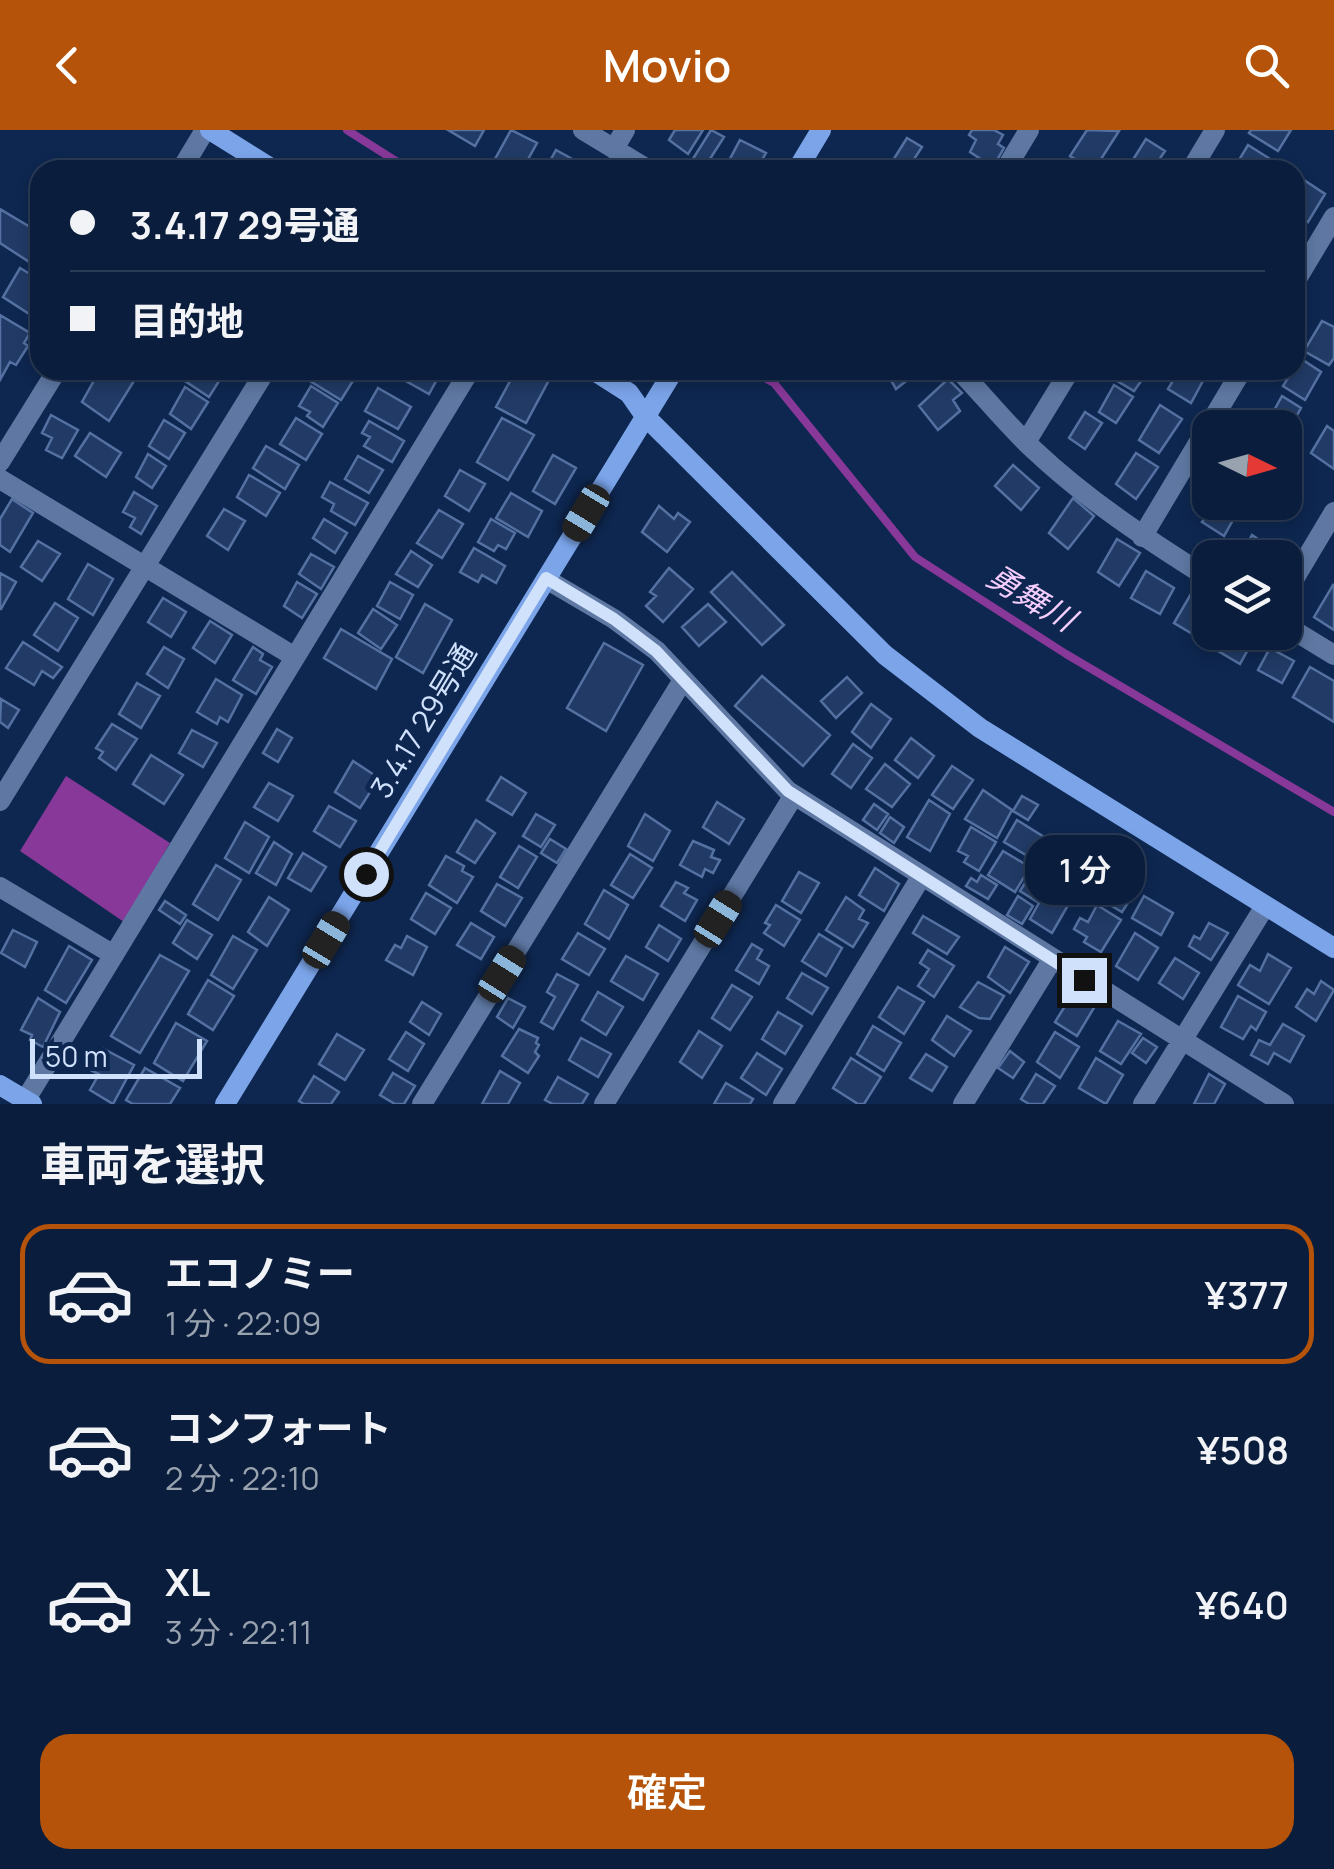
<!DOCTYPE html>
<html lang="ja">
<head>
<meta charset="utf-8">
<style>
	:root { --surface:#0a1d3c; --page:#132643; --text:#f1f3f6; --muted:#99a2af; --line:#2a3b56; --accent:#b45309 }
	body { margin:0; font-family:Manrope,"Noto Sans JP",sans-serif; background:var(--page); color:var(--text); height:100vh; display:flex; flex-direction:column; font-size:38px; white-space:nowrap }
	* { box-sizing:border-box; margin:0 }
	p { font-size:32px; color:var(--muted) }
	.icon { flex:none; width:55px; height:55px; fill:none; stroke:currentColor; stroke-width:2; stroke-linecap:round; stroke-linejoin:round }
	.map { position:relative; height:974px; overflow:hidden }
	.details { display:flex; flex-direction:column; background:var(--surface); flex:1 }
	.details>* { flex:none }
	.top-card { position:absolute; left:30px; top:30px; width:1275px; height:220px; border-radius:30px; box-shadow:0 5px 15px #0003,0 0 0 2px var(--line); display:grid; align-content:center; height:220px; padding:0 40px; background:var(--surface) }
	.needle { width:65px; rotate:95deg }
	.fabs { position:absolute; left:1192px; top:280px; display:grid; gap:20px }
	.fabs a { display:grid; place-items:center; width:110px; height:110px; border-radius:20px; background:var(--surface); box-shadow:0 5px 15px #0003,0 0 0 2px var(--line); font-size:50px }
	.scale { position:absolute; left:30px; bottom:25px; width:172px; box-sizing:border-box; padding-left:10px; border:5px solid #d0e1fc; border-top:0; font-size:28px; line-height:35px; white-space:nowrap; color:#d0e1fc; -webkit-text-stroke:8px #0e2750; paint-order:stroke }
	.end { position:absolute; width:45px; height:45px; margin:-22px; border:12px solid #d0e1fc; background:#111; box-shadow:0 0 0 5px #111 }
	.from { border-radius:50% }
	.bubble { position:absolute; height:70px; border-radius:30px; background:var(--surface); box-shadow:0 5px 15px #0003,0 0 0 2px var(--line); font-size:32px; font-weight:600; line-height:70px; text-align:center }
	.car { position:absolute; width:30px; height:60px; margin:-30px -15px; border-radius:12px; box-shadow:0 0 8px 2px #0007; background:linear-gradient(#222 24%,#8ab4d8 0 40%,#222 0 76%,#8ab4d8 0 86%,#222 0) }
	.top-card b { display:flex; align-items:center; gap:35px; height:95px; font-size:38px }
	.top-card b+b { border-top:2px solid var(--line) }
	.top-card i { width:25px; height:25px; background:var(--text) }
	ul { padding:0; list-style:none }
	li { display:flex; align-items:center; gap:30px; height:140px; margin:0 20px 15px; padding:0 20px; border:5px solid transparent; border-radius:30px }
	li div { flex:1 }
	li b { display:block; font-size:38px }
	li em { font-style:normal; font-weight:600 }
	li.on { border-color:var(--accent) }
	li>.icon { width:90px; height:90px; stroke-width:1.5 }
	h2 { padding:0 40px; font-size:45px; line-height:120px }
	.button { display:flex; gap:20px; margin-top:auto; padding:20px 40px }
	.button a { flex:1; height:115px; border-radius:30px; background:var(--accent); color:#fff; font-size:40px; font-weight:600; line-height:115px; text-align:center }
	header { display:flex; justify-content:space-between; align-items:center; height:130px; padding:0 40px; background:var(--accent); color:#fff; font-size:45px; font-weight:600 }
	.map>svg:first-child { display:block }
	.water { fill:#873898 }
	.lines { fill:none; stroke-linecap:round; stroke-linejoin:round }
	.stream { stroke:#873898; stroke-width:8 }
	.building { fill:#213b66; stroke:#5471a1; stroke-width:2.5 }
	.street { stroke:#5e78a3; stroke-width:20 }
	.secondary { stroke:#7ba4e9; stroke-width:20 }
	.route { stroke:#d0e1fc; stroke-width:12 }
	.labels { text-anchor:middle; stroke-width:10; stroke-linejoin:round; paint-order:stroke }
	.street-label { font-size:30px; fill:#d0e1fc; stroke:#0e2750 }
	.water-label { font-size:32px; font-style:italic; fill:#f5cefe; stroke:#0e2750 }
</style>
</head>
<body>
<header><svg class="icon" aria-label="back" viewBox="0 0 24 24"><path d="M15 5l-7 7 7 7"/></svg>Movio<svg class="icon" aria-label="search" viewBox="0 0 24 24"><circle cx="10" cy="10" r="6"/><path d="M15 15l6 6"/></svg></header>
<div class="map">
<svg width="1334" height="974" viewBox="0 0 1334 974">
	<rect width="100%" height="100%" fill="#0e2750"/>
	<!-- water -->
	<path class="water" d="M66 646 170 713 124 792 20 721Z"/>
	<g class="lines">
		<!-- stream -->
		<path class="stream" d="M347 0 410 40
			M750 240 774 253 915 427 1066 524 1334 682"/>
	</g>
	<!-- building -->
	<path class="building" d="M448 0H484L475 16Z
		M511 0 537 13 522 40H514L495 29Z
		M675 0H703L688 24 669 10Z
		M711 0 724 7 703 40H686Z
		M972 0H994L1003 5 998 14 1004 18 993 37 970 22 976 10 969 5Z
		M1087 0 1119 1 1094 40 1070 26Z
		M1251 0H1291L1278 21 1249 3Z
		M907 8 922 17 907 40H897L890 35Z
		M1146 9 1165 21 1152 40H1135L1129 36Z
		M740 10 766 23 756 40H724Z
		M1248 15 1275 32 1270 40H1233Z
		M556 20 585 36 583 40H545Z
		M1295 44 1325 64 1308 92 1295 84Z
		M0 79 40 103V139L0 113Z
		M20 138 40 150V191L3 167Z
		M0 185 30 203 24 213 28 216 16 235 10 232 0 250Z
		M1322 191 1334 197V228L1329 235 1304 221Z
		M1300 228 1321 242 1305 270 1283 256Z
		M100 240H116L134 251 109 291 82 272Z
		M187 240H226L209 267 182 249Z
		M317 240H345L356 246 341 270 310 251Z
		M409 240H438L441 242 429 264 404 250Z
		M516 240H530L549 250 526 293 496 277Z
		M885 240H920L896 259Z
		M1113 240H1149L1134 261 1109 246Z
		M1179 240H1189L1204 249 1191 273 1168 259Z
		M948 249 962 263 953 270 960 281 938 300 919 276Z
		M1114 255 1133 267 1116 293 1099 282Z
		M311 256 338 273 323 297 307 286 310 282 299 276Z
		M185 257 208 272 191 299 170 284Z
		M378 258 411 277 398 299 365 281Z
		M1282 266 1301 278 1285 307V298L1266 295Z
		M1160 275 1182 289 1159 323 1139 310Z
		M1085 282 1102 293 1085 319 1069 308Z
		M51 285 78 300 62 328 46 320 52 308 42 303Z
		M296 288 322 304 306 330 280 314Z
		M502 288 534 305 508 350 477 332Z
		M164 290 185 303 169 329 149 316Z
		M369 291 404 311 392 332 364 316 370 307 362 303Z
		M1327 296 1334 301V339L1311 323Z
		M90 303 121 323 106 347 75 326Z
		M266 316 299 335 285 359 253 338Z
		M1136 323 1158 337 1136 369 1116 354Z
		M148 324 166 336 152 358 136 347Z
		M553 325 576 338 555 374 533 361Z
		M358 326 383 340 369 363 345 349Z
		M1013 335 1039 358 1021 380 995 356Z
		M460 340 485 354 469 381 445 366Z
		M249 345 280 363 266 386 237 367Z
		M330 352 368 373 355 395 331 381 334 374 322 367Z
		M1209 353 1210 372 1242 374 1224 406 1202 392 1206 387 1194 380Z
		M134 362 157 376 141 404 130 397 135 388 123 382Z
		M511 363 542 381 528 407 496 388Z
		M1073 368 1094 386 1068 419 1049 403Z
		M12 369 33 383 10 422 0 415V389Z
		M659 376 674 389 678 383 690 392 667 422 642 402Z
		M224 379 245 391 228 420 207 406Z
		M439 380 463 394 442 428 417 413Z
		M324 389 347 403 335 423 313 408Z
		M491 389 515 403 506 419 498 415 494 421 478 412Z
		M1252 405 1277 422 1275 428H1240Z
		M1117 409 1140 423 1119 456 1098 442Z
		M38 411 60 424 42 451 21 437Z
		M474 418 505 436 496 453 482 445 478 452 460 442Z
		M411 421 432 435 418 457 396 444Z
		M311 424 334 437 321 459 299 444Z
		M88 434 113 449 93 485 68 469Z
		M669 438 693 459 663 492 646 476 656 466 650 462Z
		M1146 441 1174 458 1160 484 1131 468Z
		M732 442 784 495 762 515 711 462Z
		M0 443 16 452 1 479H0Z
		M297 452 317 464 302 488 284 476Z
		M390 452 413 465 400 489 377 476Z
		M1333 455 1334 456V500L1314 487Z
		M1195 457 1210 466V494L1201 509 1174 493Z
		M163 468 186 482 171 507 148 492Z
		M55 473 78 488 58 521 34 505Z
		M425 474 452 490 423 543 396 527Z
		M708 474 726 492 699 516 682 497Z
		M373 479 397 495 381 519 358 503Z
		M210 491 232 505 215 533 193 518Z
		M341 499 392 529 376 559 324 528Z
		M1222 502 1256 505 1240 534 1213 518Z
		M23 512 62 537 53 548 42 541 34 555 6 538Z
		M604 513 643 535 606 601 567 578Z
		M164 517 184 529 168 558 147 544Z
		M253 517 263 524 260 530 272 537 256 564 233 550Z
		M1270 518 1294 531 1282 553 1258 540Z
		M1310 537 1334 551V592L1293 567Z
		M762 546 830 605 803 636 735 576Z
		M847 547 862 563 836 588 821 571Z
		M216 549 242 565 228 592 220 587 217 594 197 582Z
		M137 553 160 566 141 598 119 584Z
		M1 569 19 580 8 598 0 592Z
		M871 574 891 589 871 618 852 602Z
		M112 594 137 609 116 640 99 628 103 622 96 618Z
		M277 599 292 608 278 632 263 623Z
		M192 600 217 613 203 637 179 623Z
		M911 608 934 626 918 648 895 630Z
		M853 614 872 628 851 658 832 644Z
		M151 625 183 645 164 674 133 654Z
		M353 631 379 648 360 678 335 662Z
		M885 634 910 654 892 677 866 659Z
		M952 636 973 650 953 679 932 665Z
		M501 647 526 663 512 685 487 670Z
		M269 653 293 666 278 691 254 677Z
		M983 660 1012 680 997 708 965 689Z
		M1022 666 1038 675 1028 690 1013 681Z
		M929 670 950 684 930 721 907 707Z
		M717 672 744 689 729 714 703 697Z
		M874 674 888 684 877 700 863 690Z
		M329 676 356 691 340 717 314 701Z
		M536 684 555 695 541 717 523 706Z
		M645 684 670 701 653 731 628 716Z
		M890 687 904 697 894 713 880 703Z
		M476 690 495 703 475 733 457 722Z
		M1017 690 1044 707 1031 728 1004 712Z
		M245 692 269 707 249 743 225 728Z
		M971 697 996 712 979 741 964 732 968 726 958 721Z
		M550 709 566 719 557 733 541 723Z
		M693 711 714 720 711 727 720 730 713 743 705 739 702 747 680 735Z
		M274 712 292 724 276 755 256 743Z
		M519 716 537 727 518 758 500 747Z
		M1003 721 1030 737 1015 762 988 745Z
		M303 723 326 737 311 761 288 748Z
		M630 724 652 738 633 768 611 755Z
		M446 726 464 736 462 741 473 747 457 773 429 755Z
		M216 735 241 750 218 790 193 774Z
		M875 738 899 754 884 781 859 765Z
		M1105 738 1138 757 1122 782 1090 763Z
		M1033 740 1074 765 1052 803 1030 789 1039 773 1020 761Z
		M799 742 819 753 801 783 782 771Z
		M981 745 997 755 988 769 966 756 971 748 977 752Z
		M676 752 688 758 684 763 697 770 685 791 661 776Z
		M497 754 522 768 505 796 481 781Z
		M604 760 628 775 609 809 585 794Z
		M426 763 451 778 435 804 411 789Z
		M1018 766 1033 776 1022 794 1007 785Z
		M1144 766 1173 783 1161 805 1132 788Z
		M269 767 289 780 267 816 248 802Z
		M846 767 864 780 859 789 868 793 853 817 826 800Z
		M165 771 186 785 180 794 159 780Z
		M776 775 800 790 784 816 764 803 770 795 765 793Z
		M1097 775 1121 790 1101 822 1084 812 1087 807 1074 799 1080 788 1088 792Z
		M923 786 959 807 947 824 913 803Z
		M187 790 212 805 197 829 173 813Z
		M471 793 494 807 481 829 457 815Z
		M1209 793 1228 803 1211 830 1189 816 1194 806 1200 809Z
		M659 795 681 809 668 831 646 817Z
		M13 800 37 812 25 837 1 823Z
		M578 803 605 819 589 845 562 829Z
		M1135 803 1158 818 1138 850 1116 836Z
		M819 804 842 818 826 846 802 831Z
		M233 806 257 820 233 859 211 845Z
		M407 806 427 817 413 845 386 830 395 815 401 818Z
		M752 814 762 820 757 829 769 836 759 854 736 840Z
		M69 816 92 830 66 873 45 860Z
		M1005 817 1029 832 1010 863 988 847Z
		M928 820 954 836 934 867 918 856 929 839 920 833Z
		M1268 824 1291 838 1269 874 1238 855 1250 835 1260 841Z
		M160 825 189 841 140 923 111 906Z
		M626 826 658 844 643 870 611 851Z
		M1175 828 1199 843 1183 869 1159 853Z
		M802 843 828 858 812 884 787 868Z
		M557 844 578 855 553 899 541 892 555 867 547 862Z
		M208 850 234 866 213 900 188 884Z
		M1321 851 1334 860 1316 891 1296 877 1307 859 1314 864Z
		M978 852 1004 866 990 889 979 888 960 877Z
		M732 855 752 867 730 900 712 888Z
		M898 857 924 872 904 904 879 887Z
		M1077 857 1098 871 1077 906 1055 892Z
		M598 862 623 877 606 905 582 890Z
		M1238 866 1266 882 1256 900 1251 896 1243 909 1221 897Z
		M38 868 60 882 43 917 30 910 32 905 21 900Z
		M508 868 525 877 513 898 497 887Z
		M422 872 441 884 429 905 410 892Z
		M778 882 802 896 785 924 762 909Z
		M947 886 971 901 954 926 932 910Z
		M1118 891 1141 904 1121 934 1100 921Z
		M176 893 207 911 183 951 154 933Z
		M1283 894 1304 906 1290 932 1274 923 1268 934 1251 925 1259 910 1270 915Z
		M873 896 901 913 884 941 857 924Z
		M519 899 538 908 536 913 539 915 535 922 539 926 528 943 502 926Z
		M699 901 722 916 702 948 680 932Z
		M406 902 424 914 408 941 389 929Z
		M1055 902 1079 917 1060 948 1037 932Z
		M337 904 364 920 345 950 319 934Z
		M581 908 611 924 598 947 569 930Z
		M1143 908 1157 917 1146 933 1132 923Z
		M104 919 134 935 113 974 90 960 99 944 92 941Z
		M1010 921 1024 932 1013 948 998 938Z
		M757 923 782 939 766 965 741 948Z
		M926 924 947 937 932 961 910 948Z
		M851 928 881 947 864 974H858L833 958Z
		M1096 928 1123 945 1106 974 1079 958Z
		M145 938 180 958 170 974H133L126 970Z
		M500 941 520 953 508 974H482Z
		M393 943 415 956 404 974H395L380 965Z
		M1036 944 1055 956 1043 974H1029L1021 969Z
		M1209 944 1225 954 1214 974H1194Z
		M314 946 339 962 331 974H304L299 971Z
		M558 947 588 964 582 974H553L545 970Z
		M726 953 753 969 750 974H714Z"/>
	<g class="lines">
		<!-- street -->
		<path class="street" d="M583 0 649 40
			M614 19 625 0
			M181 40 205 0
			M1005 40 1029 0
			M1191 40 1215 0
			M1295 152 1334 87
			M959 240C984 266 1007 295 1034 320 1087 370 1148 410 1210 449
			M1026 312 1070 240
			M0 332 57 240
			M0 349 295 527
			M1142 407 1242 240
			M546 449 614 489 657 521 788 661 1284 974
			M1285 464 1334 382
			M1285 495 1334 525
			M0 671 266 240
			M0 757 114 825
			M23 974 470 240
			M422 974 683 550
			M604 974 794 665
			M783 974 921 747
			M963 974 1052 830
			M1143 974 1265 776"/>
		<!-- secondary -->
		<path class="secondary" d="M210 0 274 40
			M797 40 821 0
			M593 240 629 263 645 286 885 525 980 598 1334 818
			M0 955 32 974
			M225 974 674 240"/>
	</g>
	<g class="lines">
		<!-- route -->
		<path class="route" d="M366 744 546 448 614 489 656 521 788 661 1084 850"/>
	</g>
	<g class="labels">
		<!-- street labels -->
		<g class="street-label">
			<text transform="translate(424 591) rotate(-59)" y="10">3.4.17 29号通</text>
		</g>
		<!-- water labels -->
		<g class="water-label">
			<text transform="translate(1031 468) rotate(31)" y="11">勇舞川</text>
		</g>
	</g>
</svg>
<div class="fabs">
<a><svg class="needle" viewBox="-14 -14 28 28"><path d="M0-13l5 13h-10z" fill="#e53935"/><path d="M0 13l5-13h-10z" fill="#99a2af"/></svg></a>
<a><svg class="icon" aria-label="layers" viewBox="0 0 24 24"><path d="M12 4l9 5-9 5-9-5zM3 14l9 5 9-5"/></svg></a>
</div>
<div class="scale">50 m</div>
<i class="end from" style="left:366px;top:744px"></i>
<i class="end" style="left:1084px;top:850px"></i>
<div class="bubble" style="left:1025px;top:705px;width:120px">1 分</div>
<i class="car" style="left:586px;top:383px;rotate:211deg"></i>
<i class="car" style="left:718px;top:789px;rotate:32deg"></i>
<i class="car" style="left:326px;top:810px;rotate:31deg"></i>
<i class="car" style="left:502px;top:844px;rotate:32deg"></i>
<div class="top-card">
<b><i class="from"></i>3.4.17 29号通</b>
<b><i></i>目的地</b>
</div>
</div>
<section class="details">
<h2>車両を選択</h2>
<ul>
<li class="on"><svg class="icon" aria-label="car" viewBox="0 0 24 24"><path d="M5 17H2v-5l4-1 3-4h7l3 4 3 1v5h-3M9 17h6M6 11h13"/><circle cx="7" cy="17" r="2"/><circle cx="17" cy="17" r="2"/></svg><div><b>エコノミー</b><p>1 分 · 22:09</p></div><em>¥377</em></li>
<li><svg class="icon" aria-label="car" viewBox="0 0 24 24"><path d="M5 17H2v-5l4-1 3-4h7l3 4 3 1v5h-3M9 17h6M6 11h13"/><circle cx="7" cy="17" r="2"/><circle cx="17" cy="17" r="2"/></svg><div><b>コンフォート</b><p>2 分 · 22:10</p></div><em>¥508</em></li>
<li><svg class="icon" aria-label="car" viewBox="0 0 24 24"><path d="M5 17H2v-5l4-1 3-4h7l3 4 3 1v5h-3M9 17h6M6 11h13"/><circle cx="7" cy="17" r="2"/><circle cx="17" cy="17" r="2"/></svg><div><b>XL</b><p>3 分 · 22:11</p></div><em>¥640</em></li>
</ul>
<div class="button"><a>確定</a></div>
</section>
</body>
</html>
